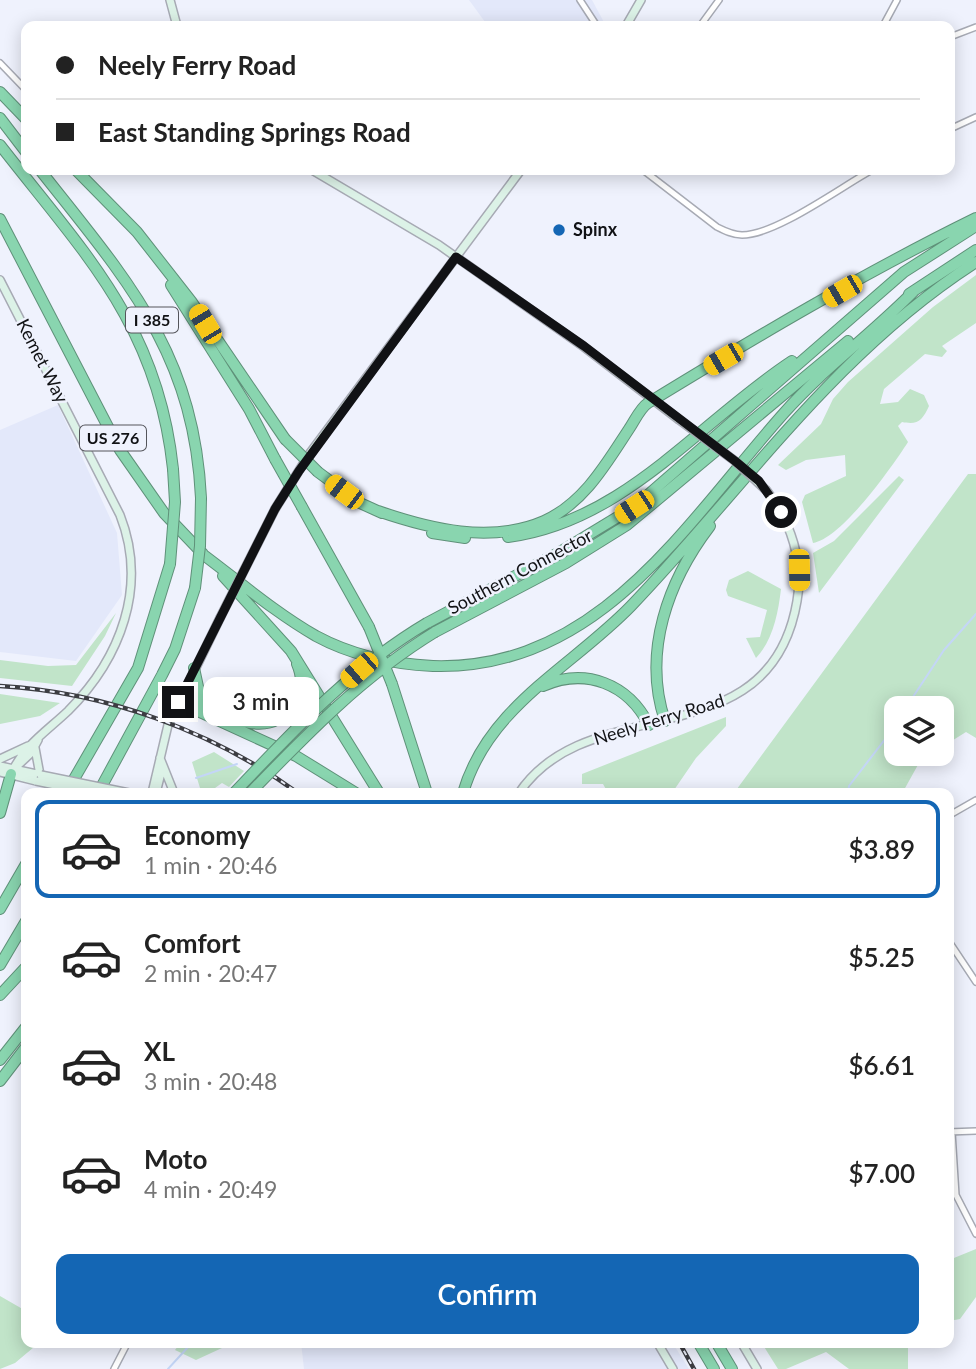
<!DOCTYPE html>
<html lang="en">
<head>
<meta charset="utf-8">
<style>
	:root { --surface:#fff; --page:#f6f6f6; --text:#222; --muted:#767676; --line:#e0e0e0; --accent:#1466b4 }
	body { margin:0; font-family:Lato,sans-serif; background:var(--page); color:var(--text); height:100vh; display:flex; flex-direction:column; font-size:26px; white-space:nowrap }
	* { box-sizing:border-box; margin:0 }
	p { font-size:23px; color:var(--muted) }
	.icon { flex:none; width:38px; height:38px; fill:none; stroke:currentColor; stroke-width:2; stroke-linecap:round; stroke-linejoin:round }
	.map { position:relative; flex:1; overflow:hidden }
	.side { position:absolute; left:21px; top:788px; width:933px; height:560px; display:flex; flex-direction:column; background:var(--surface); border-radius:14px; box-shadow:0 4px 18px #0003 }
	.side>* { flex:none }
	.top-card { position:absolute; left:21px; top:21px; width:934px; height:154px; border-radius:14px; box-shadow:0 4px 18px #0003; display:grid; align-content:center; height:154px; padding:0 35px; background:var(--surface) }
	.buttons { position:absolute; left:884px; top:696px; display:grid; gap:14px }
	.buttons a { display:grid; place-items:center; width:70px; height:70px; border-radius:14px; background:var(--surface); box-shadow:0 4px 18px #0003; font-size:35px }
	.end { position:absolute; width:32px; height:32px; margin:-16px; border:9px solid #111215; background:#fff; box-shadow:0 0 0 4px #fff }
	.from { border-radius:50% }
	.bubble { position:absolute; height:49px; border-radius:14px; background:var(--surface); box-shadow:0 4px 18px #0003; font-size:23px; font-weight:600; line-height:49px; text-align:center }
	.car { position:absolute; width:21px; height:42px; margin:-21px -10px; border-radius:9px; box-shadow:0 0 5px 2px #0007; background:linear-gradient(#f5c518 24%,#345 0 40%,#f5c518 0 76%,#345 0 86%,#f5c518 0) }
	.top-card b { display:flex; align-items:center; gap:24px; height:66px; font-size:26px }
	.top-card b+b { border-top:2px solid var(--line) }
	.top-card i { width:18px; height:18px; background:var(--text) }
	ul { padding:12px 0 0; list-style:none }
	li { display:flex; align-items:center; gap:21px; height:98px; margin:0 14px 10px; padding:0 21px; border:4px solid transparent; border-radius:14px }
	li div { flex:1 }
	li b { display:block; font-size:26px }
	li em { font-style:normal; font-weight:600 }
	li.current { border-color:var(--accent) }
	li>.icon { width:63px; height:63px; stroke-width:1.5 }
	.action { display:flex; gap:14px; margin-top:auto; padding:14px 35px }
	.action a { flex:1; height:80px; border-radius:14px; background:var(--accent); color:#fff; font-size:28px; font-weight:600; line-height:80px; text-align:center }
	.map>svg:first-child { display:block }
	.built { fill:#e3e8fa }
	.green { fill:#c1e4c9 }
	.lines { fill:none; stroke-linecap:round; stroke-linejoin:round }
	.stream { stroke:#c4d6f7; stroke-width:2 }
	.street-casing { stroke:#a7aab4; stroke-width:8 }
	.secondary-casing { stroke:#a7aab4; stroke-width:10 }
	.highway-casing { stroke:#5f9179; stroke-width:12 }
	.street { stroke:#fff; stroke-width:5 }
	.secondary { stroke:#dcf2e7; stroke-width:7 }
	.highway { stroke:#89d5af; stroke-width:10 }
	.rail-casing { stroke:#3c3d42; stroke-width:4.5 }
	.rail { stroke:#eff2fd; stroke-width:2; stroke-dasharray:5; stroke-linecap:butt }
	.secondary-bridge-casing { stroke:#a7aab4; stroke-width:10; stroke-linecap:butt }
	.highway-bridge-casing { stroke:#5f9179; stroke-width:12; stroke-linecap:butt }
	.secondary-bridge { stroke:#dcf2e7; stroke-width:7 }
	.highway-bridge { stroke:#89d5af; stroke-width:10 }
	.route { stroke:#111215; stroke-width:9 }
	.poi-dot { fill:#1466b4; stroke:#eff2fd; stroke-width:2.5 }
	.labels { text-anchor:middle; stroke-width:5; stroke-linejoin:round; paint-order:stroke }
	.shield { fill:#eff2fd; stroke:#54555b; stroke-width:2 }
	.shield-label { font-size:16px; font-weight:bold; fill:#111215 }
	.poi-label { font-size:18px; font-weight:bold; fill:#111215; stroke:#eff2fd; text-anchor:start }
	.street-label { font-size:18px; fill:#111215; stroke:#eff2fd }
</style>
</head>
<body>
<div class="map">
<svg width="976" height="1369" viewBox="0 0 976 1369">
	<rect width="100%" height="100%" fill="#eff2fd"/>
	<!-- built -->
	<path class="built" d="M469 0H592L606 26H488Z
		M58 405 117 533 122 595 76 661 0 652V430Z
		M301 1342H672L689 1369H304Z"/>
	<!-- green -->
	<path class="green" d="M976 275V323L942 346 947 351 942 357 925 354 884 389 880 404 898 402 910 389 924 395 929 406C922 421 918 425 902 422L898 426 908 442C892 467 842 538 813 543L802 502 805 495 846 476 845 455 806 460 786 470 778 465 821 424 833 399 848 382 933 307Z
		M968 474H976V738L966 732 942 747V709H896V754H924L904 790 889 793H734Z
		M899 476 904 480 819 593 813 553 834 541Z
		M748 571 781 589C778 614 773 640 756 658L746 638 760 637 767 610 728 596 726 590 729 580Z
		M116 613 105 636 72 686 0 678V660L48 666 76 665Z
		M0 694 60 703 40 716 0 724Z
		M726 717V726L696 758 672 793H608L603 784H582V774Z
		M214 752 244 771 229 787 222 783 208 793 200 788 192 762Z
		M976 1249V1297L960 1319 949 1321V1260Z
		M0 1296 26 1311V1342H40L15 1363 0 1369Z
		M181 1342H235L196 1360 175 1350Z
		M761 1342H908V1369H849L826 1352 786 1369H778Z"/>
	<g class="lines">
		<!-- stream -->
		<path class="stream" d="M905 709 944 650 976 614
			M196 778 237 764
			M848 793 849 786 896 725
			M168 1369 189 1346 197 1342"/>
		<!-- street casing -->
		<g class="street-casing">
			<path id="street" d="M580 0 597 26
				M700 26 719 0
				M883 26 897 0
				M950 37 976 27
				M0 63 26 90
				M950 129 976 117
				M643 170 717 227C725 231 733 235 742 235 776 235 841 187 872 170
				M948 816 976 800
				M948 940 976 982
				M948 1132 976 1131
				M952 1132 956 1195 976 1234
				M114 1369 128 1342"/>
		</g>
		<!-- secondary casing -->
		<g class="secondary-casing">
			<path id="secondary" d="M170 0 177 26
				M626 26 641 0
				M312 170 439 245 584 347 678 419
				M0 280 120 515C148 586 121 658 68 711 47 731 23 746 11 774
				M275 509 310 453 521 170
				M35 748 40 775
				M160 758 174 793
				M0 759 28 746
				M0 766 41 775
				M15 768 31 753 38 740
				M0 772 36 781
				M152 793 168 725 220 618
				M156 793 161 773 159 767
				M519 793C589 688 770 761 797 601 804 562 791 522 767 491
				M657 1342 673 1369
				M741 1342 757 1369"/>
		</g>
		<!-- highway casing -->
		<g class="highway-casing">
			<path id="highway" d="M0 92 26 119
				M0 118 26 152
				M0 145C84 253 158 325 173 469
				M40 170C126 279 194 352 201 498
				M76 170 137 232 191 301 285 439
				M0 219 120 450 164 513 203 554
				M171 285 249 409 275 459
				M909 294 976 250
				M318 472 360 503 382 513
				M302 507 369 627
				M378 511C430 529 491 544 544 521 584 503 606 464 629 429 634 422 640 408 648 403 754 338 864 273 976 218
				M432 533 465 538
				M508 537C624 522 699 422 792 361
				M205 556C241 583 276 613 316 636 353 656 392 664 433 666 599 671 686 523 784 413 824 368 873 333 915 290
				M223 576 291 651 379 793
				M427 623 560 552 634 507 904 272 976 226
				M435 632 566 563 627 525 848 341
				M194 668 200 696 206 703
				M392 684 427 793
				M543 686C586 667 628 684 649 725
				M181 694C214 709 266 746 293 705 302 693 303 678 297 664
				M178 702 296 756 356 793
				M665 721C642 652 668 581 710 526
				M66 793 138 668 170 564
				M98 793 162 675 175 649 195 588
				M463 793C488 706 572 667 631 606 745 487 834 353 976 262
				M0 813 11 774
				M0 909 26 864
				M0 965 26 921
				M0 995 26 967
				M0 1060 26 1027
				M0 1081 26 1047
				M698 1342 714 1369
				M716 1342 732 1369"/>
		</g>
		<!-- street -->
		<use href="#street" class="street"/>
		<!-- secondary -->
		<use href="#secondary" class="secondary"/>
		<!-- highway -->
		<use href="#highway" class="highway"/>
		<!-- rail casing -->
		<g class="rail-casing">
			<path id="rail" d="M0 686C106 692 212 731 298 793
				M679 1342 694 1369"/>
		</g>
		<!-- rail -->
		<use href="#rail" class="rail"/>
		<!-- secondary-bridge casing -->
		<g class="secondary-bridge-casing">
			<path id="secondary-bridge" d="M678 419 735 461 767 491
				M220 618 275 509
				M41 775 129 793
				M36 781 94 793"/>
		</g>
		<!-- highway-bridge casing -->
		<g class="highway-bridge-casing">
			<path id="highway-bridge" d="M285 439 318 472
				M275 459 302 507
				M170 564 175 502 173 469
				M195 588 200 546 201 498
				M369 627 392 684
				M234 793C294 730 351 668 427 623
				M250 793C308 733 363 676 435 632"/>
		</g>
		<!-- secondary-bridge -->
		<use href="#secondary-bridge" class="secondary-bridge"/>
		<!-- highway-bridge -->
		<use href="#highway-bridge" class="highway-bridge"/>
	</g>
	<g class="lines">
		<!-- route -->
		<path class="route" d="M178 702 275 509 299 471 456 257 584 346 735 461 759 481 781 512"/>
	</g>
	<!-- markers -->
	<circle class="poi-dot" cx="559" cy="230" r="7"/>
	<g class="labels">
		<!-- shield labels -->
		<g class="shield">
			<rect x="126" y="307.5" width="52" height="25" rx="5"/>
			<rect x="80" y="425.5" width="66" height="25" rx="5"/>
		</g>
		<g class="shield-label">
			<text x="152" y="326">I 385</text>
			<text x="113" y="444">US 276</text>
		</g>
		<!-- poi labels -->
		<g class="poi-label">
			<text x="573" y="236">Spinx</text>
		</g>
		<!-- street labels -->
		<g class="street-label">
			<text transform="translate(42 361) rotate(63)" y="6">Kemet Way</text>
			<text transform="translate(520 572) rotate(-28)" y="6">Southern Connector</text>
			<text transform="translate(659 720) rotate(-17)" y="6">Neely Ferry Road</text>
		</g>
	</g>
</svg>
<div class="buttons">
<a><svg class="icon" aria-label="layers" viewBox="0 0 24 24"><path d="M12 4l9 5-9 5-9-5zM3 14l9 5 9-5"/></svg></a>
</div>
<i class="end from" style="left:781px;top:512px"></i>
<i class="end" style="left:178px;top:702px"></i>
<div class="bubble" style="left:203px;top:677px;width:116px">3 min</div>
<i class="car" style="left:842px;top:291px;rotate:240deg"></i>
<i class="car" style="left:205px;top:324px;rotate:329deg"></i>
<i class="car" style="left:723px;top:359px;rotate:240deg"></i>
<i class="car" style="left:344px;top:492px;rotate:307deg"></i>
<i class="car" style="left:634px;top:507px;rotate:237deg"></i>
<i class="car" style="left:799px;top:570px;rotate:179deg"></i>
<i class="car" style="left:359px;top:670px;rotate:229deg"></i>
<div class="top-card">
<b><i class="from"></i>Neely Ferry Road</b>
<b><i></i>East Standing Springs Road</b>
</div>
<section class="side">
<ul>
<li class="current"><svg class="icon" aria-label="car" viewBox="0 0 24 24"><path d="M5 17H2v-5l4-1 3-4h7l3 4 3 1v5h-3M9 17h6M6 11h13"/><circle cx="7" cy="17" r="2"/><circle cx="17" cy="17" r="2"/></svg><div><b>Economy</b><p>1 min · 20:46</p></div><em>$3.89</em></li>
<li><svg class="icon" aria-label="car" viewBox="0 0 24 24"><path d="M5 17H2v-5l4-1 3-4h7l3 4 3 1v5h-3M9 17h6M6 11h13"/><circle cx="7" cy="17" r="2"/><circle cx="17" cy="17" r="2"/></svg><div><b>Comfort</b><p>2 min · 20:47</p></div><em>$5.25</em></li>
<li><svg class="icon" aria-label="car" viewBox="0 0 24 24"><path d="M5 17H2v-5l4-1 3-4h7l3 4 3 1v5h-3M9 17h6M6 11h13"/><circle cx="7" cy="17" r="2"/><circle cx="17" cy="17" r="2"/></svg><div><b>XL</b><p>3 min · 20:48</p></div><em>$6.61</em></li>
<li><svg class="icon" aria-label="car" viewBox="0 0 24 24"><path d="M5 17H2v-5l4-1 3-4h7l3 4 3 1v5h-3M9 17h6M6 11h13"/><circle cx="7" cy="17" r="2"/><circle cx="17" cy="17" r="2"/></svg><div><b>Moto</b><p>4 min · 20:49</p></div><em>$7.00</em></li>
</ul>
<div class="action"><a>Confirm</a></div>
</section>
</div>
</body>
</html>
